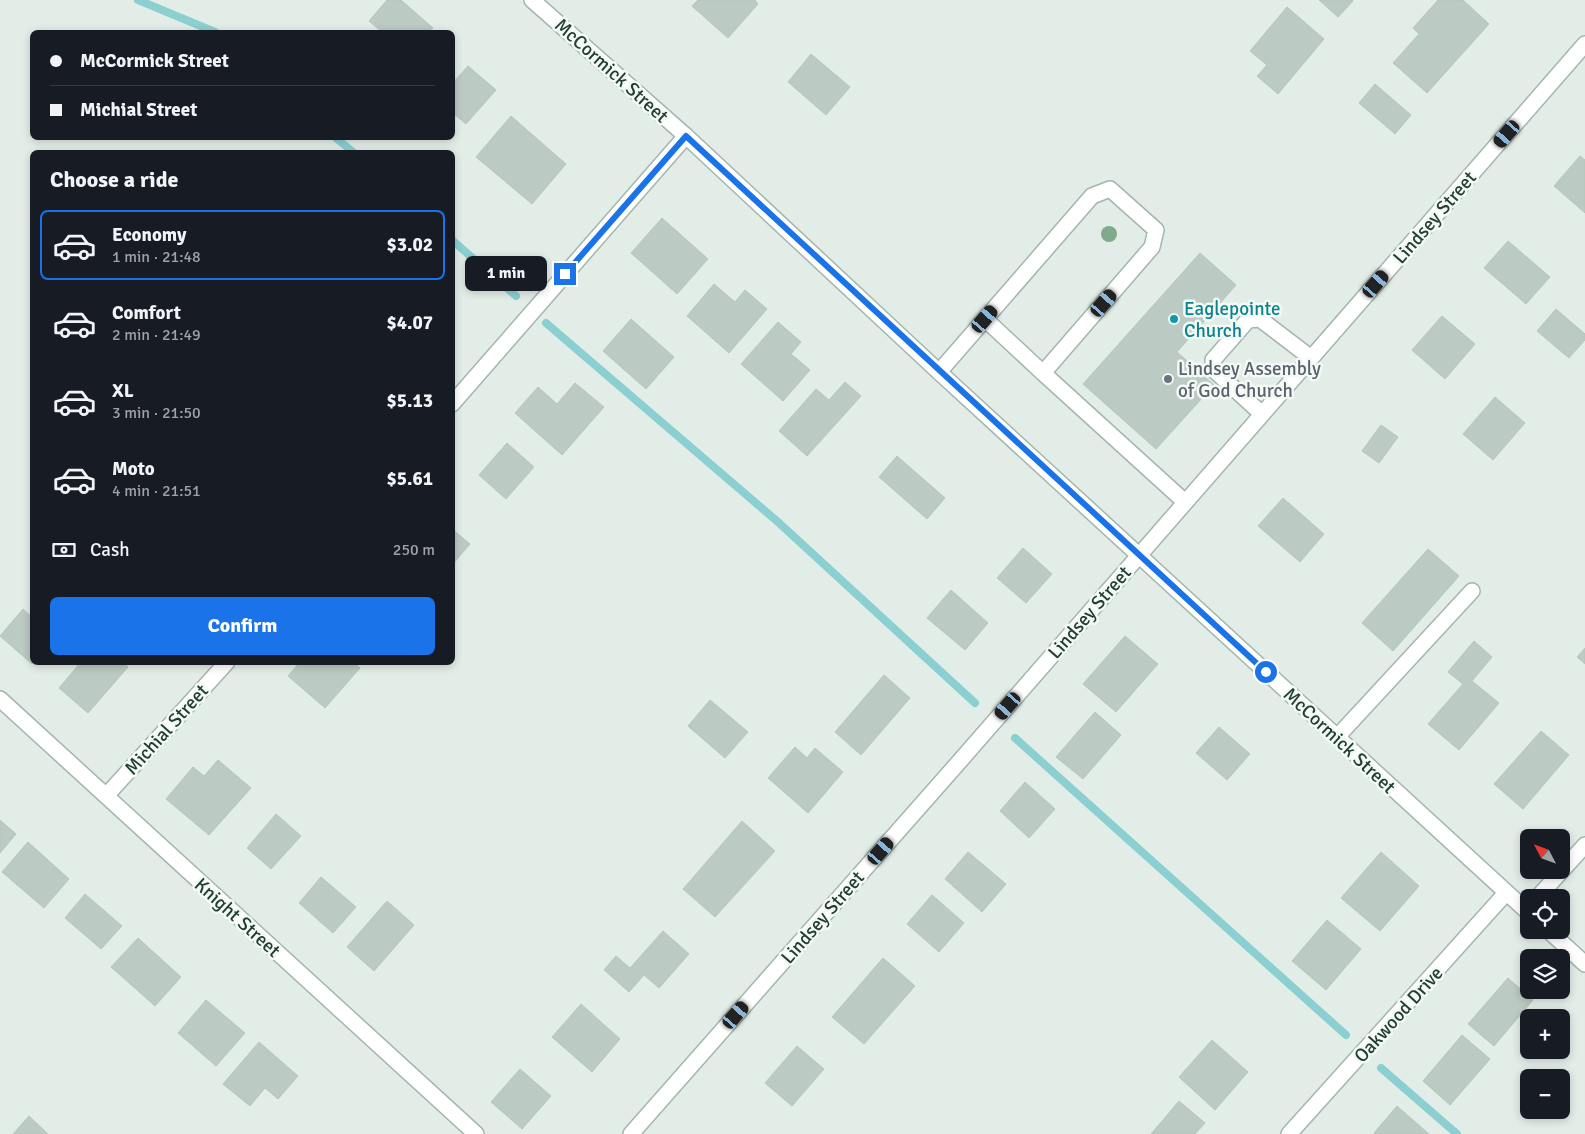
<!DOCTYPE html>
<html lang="en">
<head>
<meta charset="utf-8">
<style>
	:root { --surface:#171b24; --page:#242831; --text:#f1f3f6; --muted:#9ea1a6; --line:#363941; --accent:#1a73e8 }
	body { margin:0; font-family:Signika,sans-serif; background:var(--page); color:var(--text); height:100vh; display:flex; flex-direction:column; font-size:19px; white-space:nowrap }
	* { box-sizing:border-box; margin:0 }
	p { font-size:16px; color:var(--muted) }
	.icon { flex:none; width:28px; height:28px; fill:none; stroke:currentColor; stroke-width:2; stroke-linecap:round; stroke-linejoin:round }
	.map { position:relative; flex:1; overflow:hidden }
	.panel { position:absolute; left:30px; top:150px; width:425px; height:515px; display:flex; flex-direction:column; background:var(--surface); border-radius:8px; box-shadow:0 2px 8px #0003 }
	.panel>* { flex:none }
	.banner { position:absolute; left:30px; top:30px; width:425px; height:110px; border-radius:8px; box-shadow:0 2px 8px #0003; display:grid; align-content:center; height:110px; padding:0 20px; background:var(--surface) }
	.needle { width:32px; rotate:311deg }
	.tools { position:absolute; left:1520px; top:829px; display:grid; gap:10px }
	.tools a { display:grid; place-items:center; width:50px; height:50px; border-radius:8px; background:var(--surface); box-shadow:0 2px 8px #0003; font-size:25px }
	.end { position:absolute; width:22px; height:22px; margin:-11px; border:6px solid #1a73e8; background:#fff; box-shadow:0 0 0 2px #fff }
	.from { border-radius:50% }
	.bubble { position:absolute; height:35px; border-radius:8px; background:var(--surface); box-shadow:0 2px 8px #0003; font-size:16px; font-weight:700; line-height:35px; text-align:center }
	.car { position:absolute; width:15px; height:30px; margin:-15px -8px; border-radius:6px; box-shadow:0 0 4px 1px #0007; background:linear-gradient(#222 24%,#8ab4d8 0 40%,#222 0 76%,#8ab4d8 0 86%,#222 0) }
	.banner b { display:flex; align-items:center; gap:18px; height:48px; font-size:19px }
	.banner b+b { border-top:1px solid var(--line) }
	.banner i { width:12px; height:12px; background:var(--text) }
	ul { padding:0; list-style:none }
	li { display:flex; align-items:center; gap:15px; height:70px; margin:0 10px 8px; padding:0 10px; border:2px solid transparent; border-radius:8px }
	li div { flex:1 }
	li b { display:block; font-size:19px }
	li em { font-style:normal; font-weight:700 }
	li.active { border-color:var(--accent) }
	li>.icon { width:45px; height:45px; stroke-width:1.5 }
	h2 { padding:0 20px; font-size:22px; line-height:60px }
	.pay { display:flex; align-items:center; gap:12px; height:55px; padding:0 20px; font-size:19px }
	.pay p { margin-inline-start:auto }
	.primary-button { display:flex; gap:10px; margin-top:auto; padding:10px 20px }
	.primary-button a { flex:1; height:58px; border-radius:8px; background:var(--accent); color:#fff; font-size:20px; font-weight:700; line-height:58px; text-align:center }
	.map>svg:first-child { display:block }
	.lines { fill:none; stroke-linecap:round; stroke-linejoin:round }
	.stream { stroke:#8bcfd1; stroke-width:8 }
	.building { fill:#bbcac2; stroke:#b5c6bd }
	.service-casing { stroke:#a5b5ad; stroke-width:18 }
	.minor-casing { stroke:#a5b5ad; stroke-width:18 }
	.tertiary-casing { stroke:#a5b5ad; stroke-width:18 }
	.service { stroke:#fff; stroke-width:15 }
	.minor { stroke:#fff; stroke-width:15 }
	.tertiary { stroke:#fff; stroke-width:15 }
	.tree { fill:#7faa8b }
	.route { stroke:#1a73e8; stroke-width:6 }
	.culture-dot { fill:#0f9aa8; stroke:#f3f9f5; stroke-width:2 }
	.worship-dot { fill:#6b7280; stroke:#f3f9f5; stroke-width:2 }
	.labels { text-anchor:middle; stroke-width:5; stroke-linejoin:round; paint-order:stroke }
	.street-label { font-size:19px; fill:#223e33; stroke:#f3f9f5 }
	.culture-label { font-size:19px; fill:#0d838f; stroke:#f3f9f5; text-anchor:start }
	.worship-label { font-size:19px; fill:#5b616d; stroke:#f3f9f5; text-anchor:start }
</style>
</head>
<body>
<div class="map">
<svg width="1585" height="1134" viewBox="0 0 1585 1134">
	<rect width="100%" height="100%" fill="#e3ede7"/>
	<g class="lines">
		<!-- stream -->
		<path class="stream" d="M138 0 215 32
			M336 138 353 152
			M452 240 516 296
			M546 323 778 522 975 703
			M1015 738 1346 1035
			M1381 1068 1457 1134"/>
	</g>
	<!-- building -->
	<path class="building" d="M387 0H401L433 28 428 32H382L369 21Z
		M698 0H755L758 4 728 38 692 6Z
		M1319 0H1352L1353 1 1338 17Z
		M1438 0H1463L1489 24 1427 93 1393 63 1419 34 1413 28Z
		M1287 7 1324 39 1278 94 1257 76 1267 65 1250 51Z
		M811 54 850 87 826 115 788 82Z
		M468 66 496 90 466 124 452 112V84Z
		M1375 84 1411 115 1395 134 1359 103Z
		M511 116 566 164 532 204 476 157Z
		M1580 156 1585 160V213L1554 186Z
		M662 218 708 259 677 294 631 253Z
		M1508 241 1550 277 1526 304 1484 268Z
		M1200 253 1236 285 1177 352 1214 385 1156 449 1083 384Z
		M714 284 735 302 745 290 767 309 729 353 687 316Z
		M1556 309 1585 334V340L1569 358 1537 331Z
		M1442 316 1475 344 1445 379 1412 350Z
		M631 319 674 357 646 389 603 351Z
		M778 322 801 342 791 354 810 370 783 401 741 364Z
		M845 382 861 396 807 456 779 431 816 389 829 400Z
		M575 383 604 407 562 455 515 413 538 387 557 404Z
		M1495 397 1525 423 1493 460 1463 434Z
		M1381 425 1398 437 1379 463 1362 451Z
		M507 443 534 467 506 499 479 475Z
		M897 456 945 498 927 519 879 477Z
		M1283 498 1324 534 1300 562 1258 526Z
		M452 529 470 544 452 565Z
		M1023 548 1052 574 1026 603 997 578Z
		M1428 549 1459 576 1393 651 1362 623Z
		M951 590 988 623 965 650 927 618Z
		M23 609 32 617V664L0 636Z
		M1125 636 1158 664 1116 712 1083 684Z
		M1474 641 1492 657 1472 681 1499 703 1459 750 1428 724 1463 684 1448 672Z
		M1585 648V664L1577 657Z
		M81 662H123L128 667 88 713 59 688Z
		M300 662H353L360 668 325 708 288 676Z
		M884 675 910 698 861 755 835 732Z
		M710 700 748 732 725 758 688 726Z
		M1095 712 1121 735 1083 779 1056 757Z
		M1219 727 1250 754 1227 780 1196 753Z
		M1541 731 1569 755 1523 809 1494 784Z
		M795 747 807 758 815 748 843 772 808 813 768 778Z
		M218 760 251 788 209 835 166 799 193 767 204 776Z
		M1025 782 1055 809 1029 838 1000 811Z
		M276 814 301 836 271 869 247 848Z
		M0 820 16 834 0 853Z
		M742 821 775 851 715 917 683 889Z
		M28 842 69 879 44 908 2 872Z
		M968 852 1006 884 982 912 945 879Z
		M1381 852 1419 886 1380 931 1341 898Z
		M321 877 356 907 333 933 299 903Z
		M85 894 122 926 101 949 65 918Z
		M932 895 964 923 939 952 907 924Z
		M387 901 414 925 374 971 347 947Z
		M1327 920 1361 949 1326 990 1292 961Z
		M663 931 689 954 659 988 644 975 629 992 604 970 616 956 630 968Z
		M138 938 181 977 155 1006 111 967Z
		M883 958 915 986 864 1044 832 1017Z
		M1508 978 1533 1000 1494 1046 1468 1024Z
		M206 1000 245 1033 216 1066 178 1033Z
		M581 1004 620 1039 592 1072 552 1037Z
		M1462 1035 1490 1059 1450 1105 1423 1081Z
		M1212 1040 1248 1072 1215 1110 1179 1077Z
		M259 1042 298 1076 278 1099 265 1088 250 1106 223 1084Z
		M797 1046 824 1069 792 1106 765 1083Z
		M520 1069 551 1096 522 1129 491 1102Z
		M1179 1101 1205 1123 1195 1134H1151Z
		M1397 1106 1429 1134H1375L1374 1133Z
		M29 1116 48 1134H13Z"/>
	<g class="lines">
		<!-- service casing -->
		<g class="service-casing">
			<path id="service" d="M939 372 1092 196 1110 189 1156 230 1152 247 1043 373 985 319
				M1043 373 1185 502
				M1262 414 1214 370 1213 360 1248 320 1260 319 1311 358
				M1337 737 1472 591"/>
		</g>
		<!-- minor casing -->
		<g class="minor-casing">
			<path id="minor" d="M452 404 686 136
				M0 699 476 1134
				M106 796 227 662
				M1537 898 1585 845
				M631 1134 959 762 1585 44
				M1289 1134 1506 893"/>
		</g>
		<!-- tertiary casing -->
		<g class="tertiary-casing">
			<path id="tertiary" d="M532 0 686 136 939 372 1529 913
				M1548 930 1585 964"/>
		</g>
		<!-- service -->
		<use href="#service" class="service"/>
		<!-- minor -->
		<use href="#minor" class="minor"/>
		<!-- tertiary -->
		<use href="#tertiary" class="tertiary"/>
	</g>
	<!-- trees -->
	<circle class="tree" cx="1109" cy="234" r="8"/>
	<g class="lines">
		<!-- route -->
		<path class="route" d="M565 274 686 136 1266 672"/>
	</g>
	<!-- markers -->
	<circle class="culture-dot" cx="1174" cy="319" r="5"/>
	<circle class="worship-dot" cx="1168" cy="379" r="5"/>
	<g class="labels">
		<!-- street labels -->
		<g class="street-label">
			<text transform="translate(612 70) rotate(42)" y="7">McCormick Street</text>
			<text transform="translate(1434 217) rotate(-49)" y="7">Lindsey Street</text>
			<text transform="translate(1089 612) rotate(-49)" y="7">Lindsey Street</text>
			<text transform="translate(166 729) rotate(-48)" y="7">Michial Street</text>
			<text transform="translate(1340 740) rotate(43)" y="7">McCormick Street</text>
			<text transform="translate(238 917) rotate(42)" y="7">Knight Street</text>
			<text transform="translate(822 917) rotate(-49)" y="7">Lindsey Street</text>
			<text transform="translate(1398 1014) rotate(-48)" y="7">Oakwood Drive</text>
		</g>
		<!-- culture labels -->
		<g class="culture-label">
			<text x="1184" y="315">Eaglepointe<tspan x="1184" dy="22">Church</tspan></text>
		</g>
		<!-- worship labels -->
		<g class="worship-label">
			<text x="1178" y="375">Lindsey Assembly<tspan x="1178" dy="22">of God Church</tspan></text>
		</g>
	</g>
</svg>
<div class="tools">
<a><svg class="needle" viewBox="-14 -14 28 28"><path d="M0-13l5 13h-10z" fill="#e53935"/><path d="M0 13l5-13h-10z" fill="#9ea1a6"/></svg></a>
<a><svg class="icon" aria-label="locate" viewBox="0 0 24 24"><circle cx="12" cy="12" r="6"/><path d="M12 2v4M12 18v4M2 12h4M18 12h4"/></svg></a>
<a><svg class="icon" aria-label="layers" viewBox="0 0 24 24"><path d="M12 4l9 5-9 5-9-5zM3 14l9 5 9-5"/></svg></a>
<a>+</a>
<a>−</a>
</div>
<i class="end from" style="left:1266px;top:672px"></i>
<i class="end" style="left:565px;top:274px"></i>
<div class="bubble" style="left:465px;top:256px;width:82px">1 min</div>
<i class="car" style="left:1507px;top:134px;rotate:221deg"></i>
<i class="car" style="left:1376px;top:284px;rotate:41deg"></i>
<i class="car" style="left:1104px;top:303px;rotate:41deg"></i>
<i class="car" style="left:985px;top:319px;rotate:41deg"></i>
<i class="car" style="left:1008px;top:706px;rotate:221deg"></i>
<i class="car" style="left:881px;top:851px;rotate:41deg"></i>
<i class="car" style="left:736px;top:1015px;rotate:41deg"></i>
<div class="banner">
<b><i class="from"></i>McCormick Street</b>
<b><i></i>Michial Street</b>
</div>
<section class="panel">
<h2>Choose a ride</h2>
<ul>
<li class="active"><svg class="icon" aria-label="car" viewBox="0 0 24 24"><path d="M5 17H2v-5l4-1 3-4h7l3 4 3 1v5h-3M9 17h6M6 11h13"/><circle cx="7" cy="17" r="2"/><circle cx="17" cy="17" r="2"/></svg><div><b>Economy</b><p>1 min · 21:48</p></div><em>$3.02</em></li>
<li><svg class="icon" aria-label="car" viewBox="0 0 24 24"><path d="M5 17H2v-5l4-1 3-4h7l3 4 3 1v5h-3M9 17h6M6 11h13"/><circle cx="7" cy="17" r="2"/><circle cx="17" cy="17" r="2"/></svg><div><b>Comfort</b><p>2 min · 21:49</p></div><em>$4.07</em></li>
<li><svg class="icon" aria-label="car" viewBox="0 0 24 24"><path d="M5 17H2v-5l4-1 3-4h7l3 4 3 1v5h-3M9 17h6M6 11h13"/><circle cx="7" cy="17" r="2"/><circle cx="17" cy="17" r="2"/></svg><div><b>XL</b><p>3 min · 21:50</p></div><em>$5.13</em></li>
<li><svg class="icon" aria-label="car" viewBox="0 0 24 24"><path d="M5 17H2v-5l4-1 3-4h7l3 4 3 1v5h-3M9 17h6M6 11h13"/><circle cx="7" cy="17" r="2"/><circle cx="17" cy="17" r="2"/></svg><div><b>Moto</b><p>4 min · 21:51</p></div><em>$5.61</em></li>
</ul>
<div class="pay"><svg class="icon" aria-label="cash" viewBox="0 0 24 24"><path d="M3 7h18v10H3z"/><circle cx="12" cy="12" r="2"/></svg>Cash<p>250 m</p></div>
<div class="primary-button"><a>Confirm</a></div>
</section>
</div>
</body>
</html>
